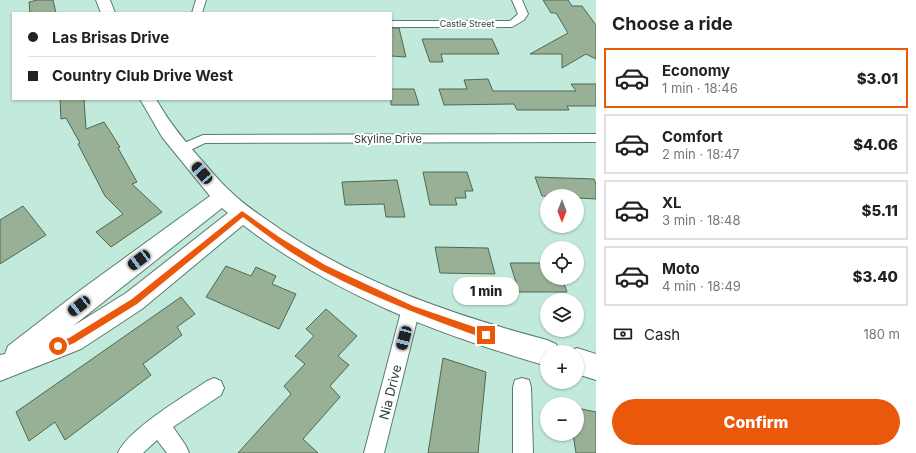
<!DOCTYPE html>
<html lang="en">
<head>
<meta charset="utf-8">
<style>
	:root { --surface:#fff; --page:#f6f6f6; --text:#222; --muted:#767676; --line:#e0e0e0; --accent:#ea580c }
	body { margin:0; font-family:Inter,sans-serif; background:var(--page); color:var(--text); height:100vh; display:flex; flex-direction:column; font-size:15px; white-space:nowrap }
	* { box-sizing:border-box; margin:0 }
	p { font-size:13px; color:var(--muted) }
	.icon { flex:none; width:22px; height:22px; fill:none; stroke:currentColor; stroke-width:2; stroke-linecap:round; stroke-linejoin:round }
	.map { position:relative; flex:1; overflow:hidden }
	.panel { display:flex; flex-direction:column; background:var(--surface); width:320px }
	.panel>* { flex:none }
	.top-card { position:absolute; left:12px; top:12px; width:380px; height:88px; border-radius:0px; box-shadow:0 1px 3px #0004; display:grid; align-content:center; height:88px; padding:0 16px; background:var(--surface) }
	.needle { width:26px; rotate:180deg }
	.controls { position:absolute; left:540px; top:189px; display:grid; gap:8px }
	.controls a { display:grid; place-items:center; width:44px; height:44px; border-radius:50%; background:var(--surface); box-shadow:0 1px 3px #0004; font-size:20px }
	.end { position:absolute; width:18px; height:18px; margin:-9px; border:5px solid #ea580c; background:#fff; box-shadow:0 0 0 2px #fff }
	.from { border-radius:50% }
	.bubble { position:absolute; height:28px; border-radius:14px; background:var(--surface); box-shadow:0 1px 3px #0004; font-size:13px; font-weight:800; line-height:28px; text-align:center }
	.car { position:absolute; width:12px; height:24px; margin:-12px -6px; border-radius:5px; box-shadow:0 0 3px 1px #0007; background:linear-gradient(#222 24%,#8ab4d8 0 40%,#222 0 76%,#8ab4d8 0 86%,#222 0) }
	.top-card b { display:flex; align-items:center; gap:14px; height:38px; font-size:15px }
	.top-card b+b { border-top:1px solid var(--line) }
	.top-card i { width:10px; height:10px; background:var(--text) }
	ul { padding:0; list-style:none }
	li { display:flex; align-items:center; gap:12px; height:60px; margin:0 8px 6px; padding:0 8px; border:2px solid var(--line); border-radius:0px }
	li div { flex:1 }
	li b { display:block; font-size:15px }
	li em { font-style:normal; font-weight:800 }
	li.on { border-color:var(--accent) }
	li>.icon { width:36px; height:36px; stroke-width:1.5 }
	h2 { padding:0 16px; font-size:18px; line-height:48px }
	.pay { display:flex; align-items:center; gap:10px; height:44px; padding:0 16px; font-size:15px }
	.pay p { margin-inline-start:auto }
	.action { display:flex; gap:8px; margin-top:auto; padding:8px 16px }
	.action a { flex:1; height:46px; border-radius:24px; background:var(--accent); color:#fff; font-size:16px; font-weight:800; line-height:46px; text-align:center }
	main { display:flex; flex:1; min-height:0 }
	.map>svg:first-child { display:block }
	.building { fill:#98b096; stroke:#516850 }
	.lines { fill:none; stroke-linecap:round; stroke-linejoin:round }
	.street-casing { stroke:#577c70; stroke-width:2 }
	.secondary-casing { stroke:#577c70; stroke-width:2 }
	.street { fill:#fff; fill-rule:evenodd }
	.secondary { fill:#fff; fill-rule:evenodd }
	.route { fill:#ea580c }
	.labels { text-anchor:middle; stroke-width:4; stroke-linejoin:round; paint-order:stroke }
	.far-street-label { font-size:9px; fill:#2f3f39; stroke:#fff }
	.street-label { font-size:11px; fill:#2f3f39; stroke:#fff }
	.near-street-label { font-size:13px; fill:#2f3f39; stroke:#fff }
</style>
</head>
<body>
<main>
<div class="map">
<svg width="596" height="453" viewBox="0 0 596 453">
	<rect width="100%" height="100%" fill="#c2eadc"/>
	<!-- building -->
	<path class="building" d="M37 0H53L56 13H30L29 2Z
		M543 0H568L572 6H582L596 25V59L586 54 562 68V54H530L568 33 556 13H551Z
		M391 28H399L406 57 391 56Z
		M422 39H492L499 54H441L443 62H430Z
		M488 79 493 91H576L571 84H596V106H567L569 110H517L514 104 444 105 439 89H467L464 80Z
		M391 89H414L419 105H391Z
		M60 99H84L86 129 104 122 120 147 118 148 137 182 132 184 162 212 111 247 96 232 123 214 105 196 78 144 80 143 66 118 61 119Z
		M423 172H467L473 191H465L466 198H455L457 205H430Z
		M535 177 594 179 596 184V199L577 198V196H542Z
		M397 180 405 217H386L384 204 345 205 342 182Z
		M23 206 46 235 0 264V220Z
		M435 247 488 248 495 274 440 273Z
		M510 263H547V278H562L567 292H519Z
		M226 266 251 276 256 267 276 276 272 284 296 294 279 329 206 297Z
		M181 297 195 314 177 327 182 335 143 364 151 375 65 440 55 422 29 441 16 412Z
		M326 309 357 336 338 356 349 365 330 386 340 397 303 439 318 453H238L291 394 284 386 305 364 295 356 314 336 306 329Z
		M443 358 486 372 478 453H428Z
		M577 408 596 412V453H576L573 434H577Z"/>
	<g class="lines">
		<!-- street casing -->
		<g class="street-casing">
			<path id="street" d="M196 0H206L202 13H192Z
				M512 0H522L528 14 524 20 512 27H391V21H510L518 14Z
				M596 134V142L205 143 182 154 177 152 175 149 177 146 203 135Z
				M411 300 417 302 420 308 384 453H364L402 308 405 302Z
				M214 378 221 381 224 388 221 395 173 427 186 446 189 453H167L157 440 143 453H118C127 430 185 396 207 381Z
				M522 378 529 380 531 387 533 453H513V387L515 380Z"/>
		</g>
		<!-- secondary casing -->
		<g class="secondary-casing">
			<path id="secondary" d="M96 0H110L115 13H101Z
				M140 99H156C169 123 187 144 205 164 213 173 221 183 230 191 245 206 263 217 280 229 362 284 453 315 547 340L556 344 559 352H547V366C437 334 335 295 243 225L142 309 81 349 0 381V355L5 354 8 346 82 289 210 196 162 137ZM222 208 228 213 126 293 73 326Z
				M577 348 596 354V380L577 374V352H568Z"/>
		</g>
		<!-- street -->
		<use href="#street" class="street"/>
		<!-- secondary -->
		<use href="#secondary" class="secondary"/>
	</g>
	<!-- route -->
	<path class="route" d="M242 211 279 237 325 265 413 306 489 332V338L486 339C430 319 374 298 321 270 293 255 267 236 243 217L137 304 74 343 58 350 55 349V343L69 338 132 299Z"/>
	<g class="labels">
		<!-- far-street labels -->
		<g class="far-street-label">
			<text x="467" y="27">Castle Street</text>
		</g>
		<!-- street labels -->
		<g class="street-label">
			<text x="388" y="143">Skyline Drive</text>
		</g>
		<!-- near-street labels -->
		<g class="near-street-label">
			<text transform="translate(390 392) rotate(-76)" y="5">Nia Drive</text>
		</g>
	</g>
</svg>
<div class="controls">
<a><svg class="needle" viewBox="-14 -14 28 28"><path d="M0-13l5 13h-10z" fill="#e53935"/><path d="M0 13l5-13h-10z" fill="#767676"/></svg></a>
<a><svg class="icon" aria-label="locate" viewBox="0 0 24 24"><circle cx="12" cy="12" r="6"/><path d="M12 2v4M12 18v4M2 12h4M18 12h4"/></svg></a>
<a><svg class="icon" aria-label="layers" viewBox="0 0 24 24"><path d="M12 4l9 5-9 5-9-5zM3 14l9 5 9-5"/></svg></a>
<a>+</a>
<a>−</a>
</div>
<i class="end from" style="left:58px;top:346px"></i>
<i class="end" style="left:486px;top:335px"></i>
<div class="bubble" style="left:453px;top:277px;width:66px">1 min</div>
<i class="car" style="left:202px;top:173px;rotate:319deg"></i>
<i class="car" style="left:139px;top:260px;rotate:233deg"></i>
<i class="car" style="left:79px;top:306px;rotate:232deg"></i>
<i class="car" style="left:404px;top:338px;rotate:195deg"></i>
<div class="top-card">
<b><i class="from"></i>Las Brisas Drive</b>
<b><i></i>Country Club Drive West</b>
</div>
</div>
<section class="panel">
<h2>Choose a ride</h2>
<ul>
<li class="on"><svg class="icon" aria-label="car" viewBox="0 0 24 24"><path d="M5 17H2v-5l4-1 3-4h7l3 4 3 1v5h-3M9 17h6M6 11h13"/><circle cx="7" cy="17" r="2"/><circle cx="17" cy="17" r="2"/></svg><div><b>Economy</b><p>1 min · 18:46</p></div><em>$3.01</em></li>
<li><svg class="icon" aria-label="car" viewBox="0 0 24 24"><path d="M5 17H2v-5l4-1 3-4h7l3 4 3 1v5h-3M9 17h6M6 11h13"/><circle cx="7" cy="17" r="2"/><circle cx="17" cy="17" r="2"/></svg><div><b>Comfort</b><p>2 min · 18:47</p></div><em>$4.06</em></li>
<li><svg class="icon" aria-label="car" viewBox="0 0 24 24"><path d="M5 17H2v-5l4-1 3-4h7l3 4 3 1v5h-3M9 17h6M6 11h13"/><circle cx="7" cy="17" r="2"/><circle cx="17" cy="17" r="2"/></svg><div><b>XL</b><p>3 min · 18:48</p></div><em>$5.11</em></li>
<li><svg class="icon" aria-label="car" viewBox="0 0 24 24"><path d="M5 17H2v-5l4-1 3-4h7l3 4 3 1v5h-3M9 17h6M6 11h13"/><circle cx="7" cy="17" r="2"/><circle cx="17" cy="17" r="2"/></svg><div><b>Moto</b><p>4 min · 18:49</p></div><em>$3.40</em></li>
</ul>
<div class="pay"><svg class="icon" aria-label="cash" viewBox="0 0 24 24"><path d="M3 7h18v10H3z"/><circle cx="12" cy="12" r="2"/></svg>Cash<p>180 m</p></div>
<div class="action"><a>Confirm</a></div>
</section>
</main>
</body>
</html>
